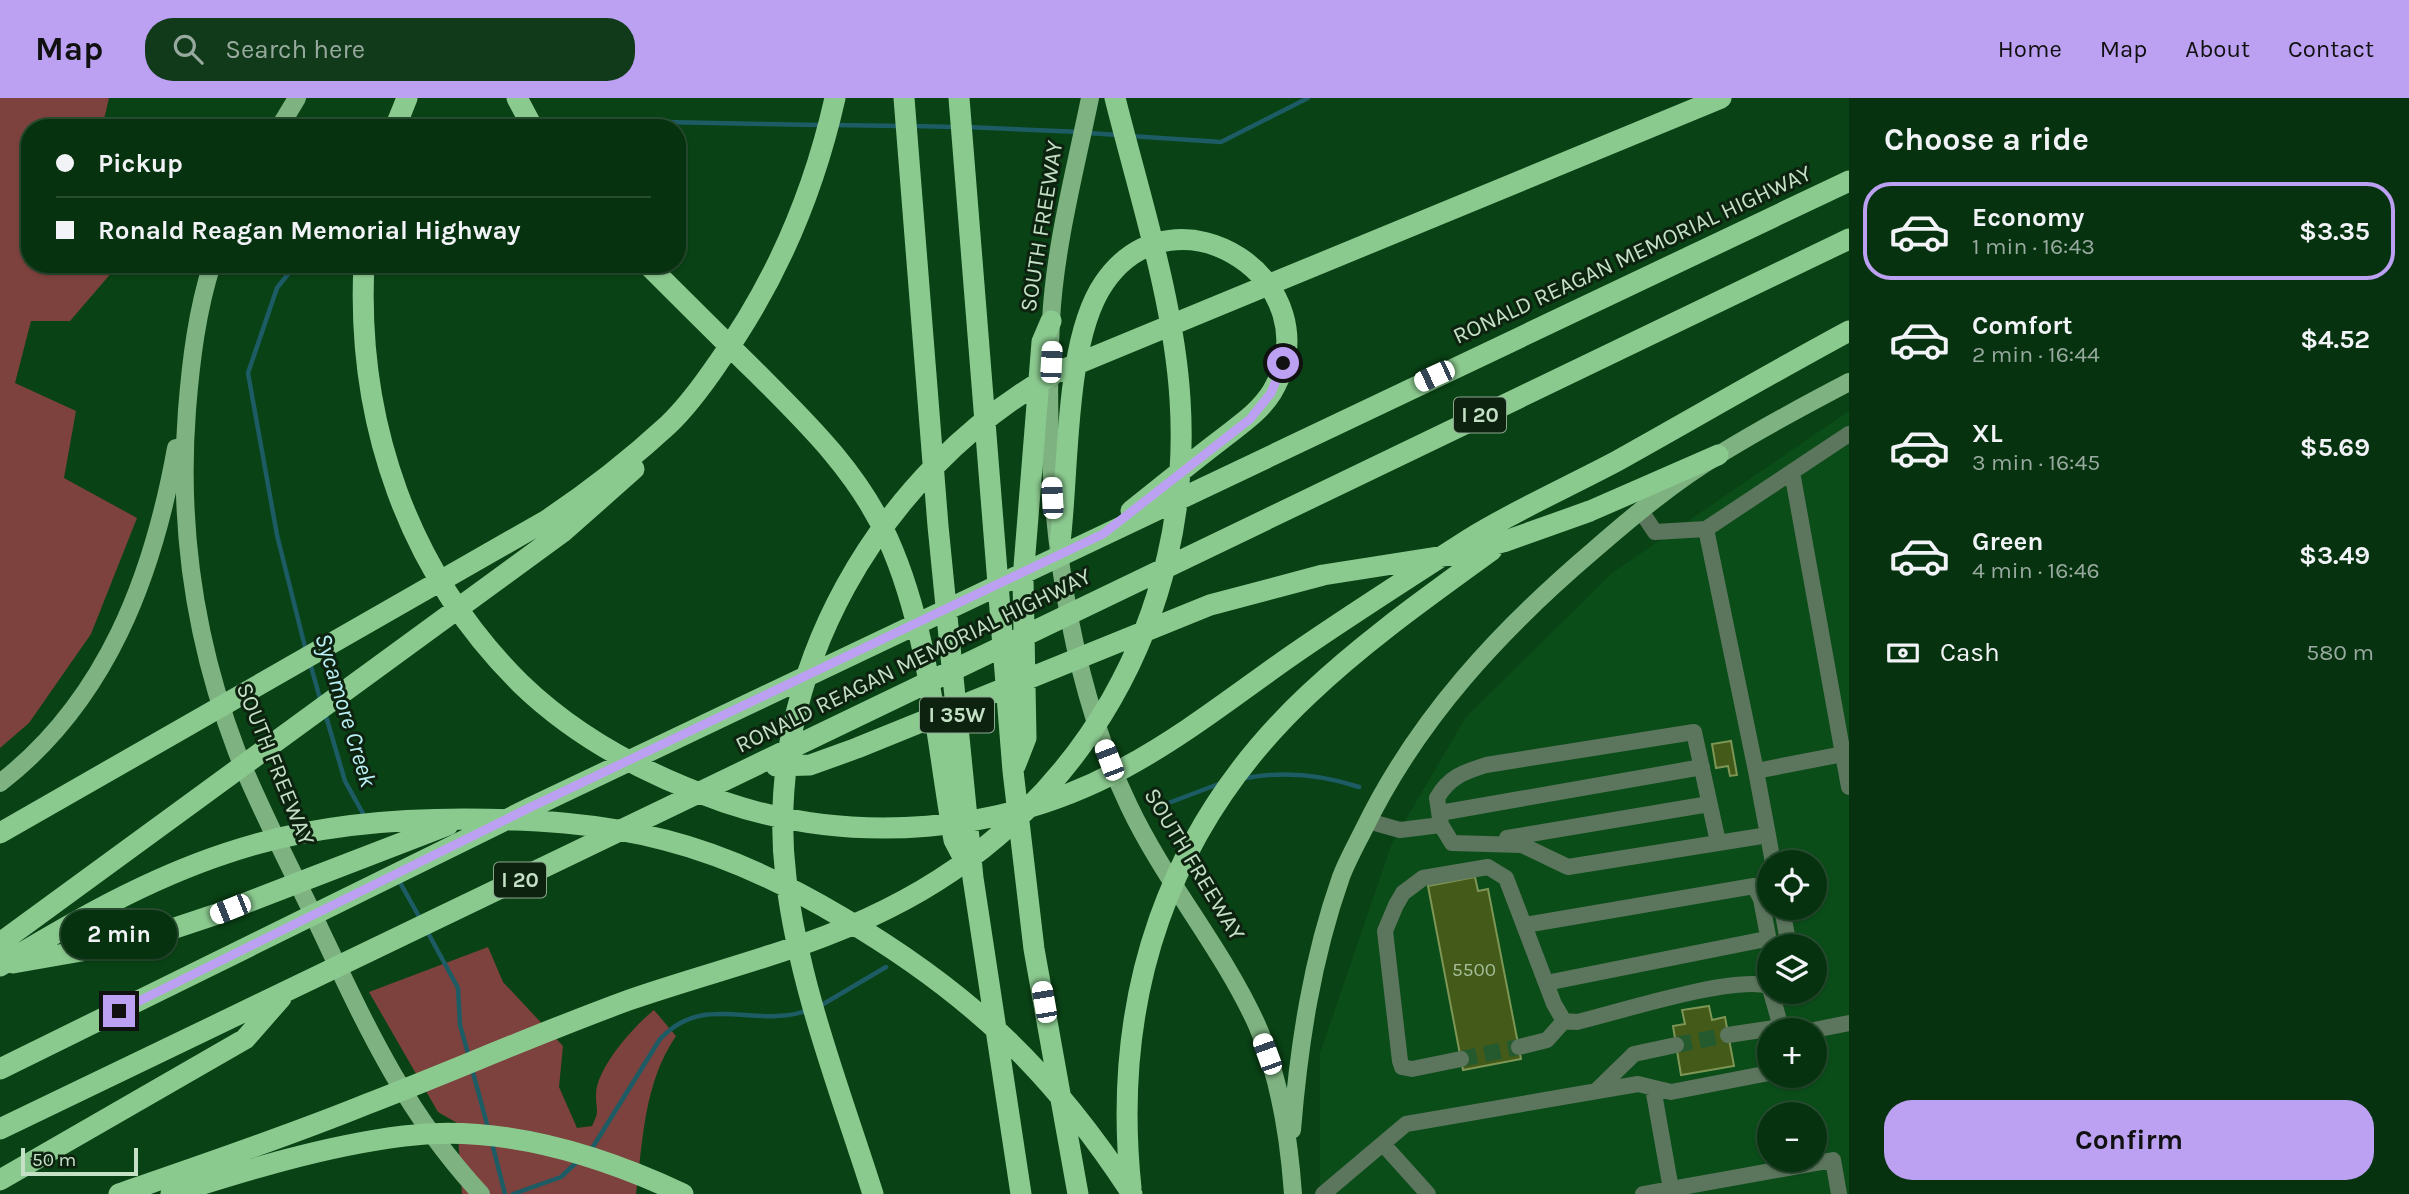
<!DOCTYPE html>
<html lang="en">
<head>
<meta charset="utf-8">
<style>
	:root { --surface:#073210; --page:#103a19; --text:#f1f3f6; --muted:#98aa9f; --line:#284d30; --accent:#bca0f2 }
	body { margin:0; font-family:Karla,sans-serif; background:var(--page); color:var(--text); height:100vh; display:flex; flex-direction:column; font-size:26px; white-space:nowrap }
	* { box-sizing:border-box; margin:0 }
	p { font-size:23px; color:var(--muted) }
	.icon { flex:none; width:38px; height:38px; fill:none; stroke:currentColor; stroke-width:2; stroke-linecap:round; stroke-linejoin:round }
	.map { position:relative; flex:1; overflow:hidden }
	.drawer { display:flex; flex-direction:column; background:var(--surface); width:560px }
	.drawer>* { flex:none }
	.top-card { position:absolute; left:21px; top:21px; width:665px; height:154px; border-radius:28px; box-shadow:0 2px 5px #0004,0 0 0 2px var(--line); display:grid; align-content:center; height:154px; padding:0 35px; background:var(--surface) }
	.controls { position:absolute; left:1757px; top:752px; display:grid; gap:14px }
	.controls a { display:grid; place-items:center; width:70px; height:70px; border-radius:50%; background:var(--surface); box-shadow:0 2px 5px #0004,0 0 0 2px var(--line); font-size:35px }
	.scale { position:absolute; left:21px; bottom:18px; width:117px; box-sizing:border-box; padding-left:7px; border:4px solid #c4e0c5; border-top:0; font-size:19px; line-height:24px; white-space:nowrap; color:#c4e0c5; -webkit-text-stroke:5px #0d2310; paint-order:stroke }
	.end { position:absolute; width:32px; height:32px; margin:-16px; border:9px solid #bca0f2; background:#111; box-shadow:0 0 0 4px #111 }
	.from { border-radius:50% }
	.bubble { position:absolute; height:49px; border-radius:24px; background:var(--surface); box-shadow:0 2px 5px #0004,0 0 0 2px var(--line); font-size:23px; font-weight:700; line-height:49px; text-align:center }
	.car { position:absolute; width:21px; height:42px; margin:-21px -10px; border-radius:9px; box-shadow:0 0 5px 2px #0007; background:linear-gradient(#fff 24%,#345 0 40%,#fff 0 76%,#345 0 86%,#fff 0) }
	.top-card b { display:flex; align-items:center; gap:24px; height:66px; font-size:26px }
	.top-card b+b { border-top:2px solid var(--line) }
	.top-card i { width:18px; height:18px; background:var(--text) }
	ul { padding:0; list-style:none }
	li { display:flex; align-items:center; gap:21px; height:98px; margin:0 14px 10px; padding:0 21px; border:4px solid transparent; border-radius:28px }
	li div { flex:1 }
	li b { display:block; font-size:26px }
	li em { font-style:normal; font-weight:700 }
	li.active { border-color:var(--accent) }
	li>.icon { width:63px; height:63px; stroke-width:1.5 }
	h2 { padding:0 35px; font-size:32px; line-height:84px }
	.pay { display:flex; align-items:center; gap:18px; height:77px; padding:0 35px; font-size:26px }
	.pay p { margin-inline-start:auto }
	.action { display:flex; gap:14px; margin-top:auto; padding:14px 35px }
	.action a { flex:1; height:80px; border-radius:28px; background:var(--accent); color:#111; font-size:28px; font-weight:700; line-height:80px; text-align:center }
	header { display:flex; align-items:center; gap:42px; box-sizing:border-box; height:98px; padding:0 35px; background:var(--accent); color:#111 }
	header strong { font-size:33px }
	nav { display:flex; gap:38px; margin-inline-start:auto; font-size:24px }
	.search { width:490px; height:63px; background:var(--page); display:flex; align-items:center; gap:18px; box-sizing:border-box; padding:0 24px; border-radius:28px; color:var(--muted); font-size:26px }
	main { display:flex; flex:1; min-height:0 }
	.map>svg:first-child { display:block }
	.built { fill:#0b4d19; fill-rule:evenodd }
	.green { fill:#7d423d }
	.lines { fill:none; stroke-linecap:round; stroke-linejoin:round }
	.stream { stroke:#1d5c64; stroke-width:4.5 }
	.building { fill:#445a19; stroke:#7d9555; stroke-width:2 }
	.minor-tunnel { stroke:#255a2f; stroke-width:16; stroke-dasharray:16 8; stroke-linecap:butt }
	.minor { stroke:#5c755d; stroke-width:16 }
	.major { stroke:#7eb281; stroke-width:18 }
	.highway { stroke:#8bca8f; stroke-width:21 }
	.route { stroke:#bca0f2; stroke-width:9 }
	.labels { text-anchor:middle; stroke-width:6; stroke-linejoin:round; paint-order:stroke }
	.number-label { font-size:19px; fill:#a4be9a }
	.shield { fill:#0d2310; stroke:#8da78f; stroke-width:2 }
	.shield-label { font-size:21px; font-weight:bold; fill:#c4e0c5 }
	.street-label { font-size:23px; fill:#c4e0c5; stroke:#0d2310 }
	.water-label { font-size:24px; font-style:italic; fill:#bbeff6; stroke:#0d2310 }
</style>
</head>
<body>
<header>
<strong>Map</strong>
<div class="search"><svg class="icon" aria-label="search" viewBox="0 0 24 24"><circle cx="10" cy="10" r="6"/><path d="M15 15l6 6"/></svg>Search here</div>
<nav><a>Home</a><a>Map</a><a>About</a><a>Contact</a></nav>
</header>
<main>
<div class="map">
<svg width="1849" height="1096" viewBox="0 0 1849 1096">
	<rect width="100%" height="100%" fill="#094215"/>
	<!-- built -->
	<path class="built" d="M1849 313V1096H1320V955L1392 745 1466 619 1612 475ZM1769 765H1815V810H1769ZM1769 849H1815V894H1769ZM1769 933H1815V978H1769ZM1769 1017H1815V1062H1769Z"/>
	<!-- green -->
	<path class="green" d="M0 0H109L102 30H30V166H119L70 223H31L15 285 76 313 64 380 137 420 91 536 29 625 0 650Z
		M488 849 503 884 563 948 559 989 577 1030 592 1028C600 1012 596 1013 596 997 596 970 634 928 654 912L676 938C644 985 643 1041 636 1096H462L457 1025 438 1014 369 894Z"/>
	<g class="lines">
		<!-- stream -->
		<path class="stream" d="M833 27 901 28
			M914 28 954 29
			M966 29 1080 34
			M635 30 663 24 821 27
			M1088 35 1118 37
			M1130 38 1221 44 1308 0
			M296 166 277 190 248 275 277 437 306 553
			M310 565 321 604
			M325 615 345 683 366 721
			M1246 680C1284 673 1323 677 1359 689
			M1158 709 1224 684
			M398 781 421 822
			M427 833 458 890 460 927 469 959
			M820 908 886 869
			M472 971 488 1030
			M492 1045 505 1096
			M591 1052 660 941C705 893 755 932 809 912
			M513 1096 561 1079 579 1062"/>
	</g>
	<!-- building -->
	<path class="building" d="M1731 643 1737 677 1730 678 1728 668 1716 670 1712 646Z
		M1475 779 1478 793 1488 791 1521 961 1463 972 1428 788Z
		M1709 908 1712 922 1725 919 1734 968 1681 977 1673 928 1685 926 1682 912Z"/>
	<g class="lines">
		<!-- minor-tunnel -->
		<path class="minor-tunnel" d="M1676 947 1728 937
			M1461 961 1519 949"/>
		<!-- minor -->
		<path class="minor" d="M1792 374 1843 656
			M1641 413 1655 434 1706 431 1849 336
			M1706 431 1756 673
			M1440 715 1702 669
			M1368 723 1400 732 1441 727
			M1768 737 1756 673 1843 656 1849 689
			M1507 740 1709 706
			M1718 744 1694 634 1486 667C1464 674 1449 679 1437 700L1441 727 1452 745 1522 747 1568 769 1768 737 1773 765
			M1782 810 1789 849
			M1525 827 1754 788 1761 801 1768 838 1766 841 1546 885
			M1771 894 1782 933
			M1809 933 1849 925
			M1728 937 1781 929
			M1519 949 1547 942 1564 923
			M1461 961 1412 971 1402 969 1400 963 1385 833 1396 807 1403 795 1423 780 1488 769 1506 780 1554 906 1564 923 1577 924C1619 914 1733 877 1769 888
			M1653 990 1671 1091
			M1597 992 1634 956 1676 947
			M1383 1046 1428 1096
			M1323 1096 1406 1026 1638 986 1671 994 1769 975
			M1643 1096 1833 1062 1839 1096"/>
		<!-- major -->
		<path class="major" d="M1090 0C1075 73 1055 148 1051 222 1043 379 1060 564 1129 708 1165 784 1222 850 1257 927 1280 980 1289 1039 1293 1096
			M279 30 297 0
			M212 166C197 213 191 262 187 312 178 429 195 544 237 654 261 714 292 772 320 831 367 930 405 1014 481 1096
			M0 685C107 602 153 478 176 350
			M1292 1032C1299 946 1312 861 1341 779 1347 763 1356 747 1364 731 1418 620 1500 532 1594 452 1633 418 1675 383 1720 356 1762 330 1805 307 1849 284"/>
		<!-- highway -->
		<path class="highway" d="M517 0 533 30
			M904 0 938 428 973 780 1021 1096
			M959 0 1013 673 1034 851 1078 1096
			M395 30 407 0
			M364 166C356 324 408 474 521 586 578 641 649 678 724 704 854 748 1003 736 1124 670 1182 639 1234 598 1288 560 1347 519 1408 480 1469 441 1516 412 1568 389 1617 363 1694 320 1771 275 1849 233
			M647 166C683 202 720 239 757 275 807 325 859 375 888 441 930 535 936 642 954 742L967 767
			M1060 444C1069 373 1064 243 1104 185 1176 80 1336 185 1272 294 1258 316 1238 328 1218 344 1188 367 1160 390 1131 413
			M776 668 810 667 857 650 1210 507 1323 477 1463 455 1503 444 1590 413 1718 357
			M1015 668 1026 640 1023 481 1042 244 1051 223
			M0 735 547 422C589 394 630 362 668 327 687 309 703 287 718 265 776 184 813 98 835 0
			M0 845 564 433 634 371
			M13 865 133 844 217 816 448 727
			M0 868C73 824 145 782 227 755 303 729 385 721 464 721 532 721 599 725 665 742 728 758 788 787 843 820 970 895 1052 973 1132 1096
			M0 971 532 709 1849 83
			M0 1031 1849 141
			M0 1082 245 941 281 900
			M1131 1090C1111 899 1167 729 1309 596 1366 542 1429 498 1492 452
			M119 1096C202 1067 286 1039 367 1006 455 972 541 934 629 902 715 872 806 852 887 811 1081 715 1194 518 1180 301 1174 203 1139 96 1115 0
			M171 1096C247 1072 324 1048 404 1038 500 1026 598 1056 683 1096
			M873 1096C840 992 799 889 786 780 761 577 880 374 1055 275L1721 0"/>
	</g>
	<g class="lines">
		<!-- route -->
		<path class="route" d="M119 913 531 709 1103 436 1250 321 1271 295 1283 265"/>
	</g>
	<g class="labels">
		<!-- number labels -->
		<g class="number-label">
			<text x="1474" y="878">5500</text>
		</g>
		<!-- shield labels -->
		<g class="shield">
			<rect x="1454" y="299.5" width="52" height="35" rx="5"/>
			<rect x="920" y="599.5" width="74" height="35" rx="5"/>
			<rect x="494" y="764.5" width="52" height="35" rx="5"/>
		</g>
		<g class="shield-label">
			<text x="1480" y="324">I 20</text>
			<text x="957" y="624">I 35W</text>
			<text x="520" y="789">I 20</text>
		</g>
		<!-- street labels -->
		<g class="street-label">
			<text transform="translate(1041 128) rotate(-81)" y="8">SOUTH FREEWAY</text>
			<text transform="translate(1632 156) rotate(-25)" y="8">RONALD REAGAN MEMORIAL HIGHWAY</text>
			<text transform="translate(913 562) rotate(-26)" y="8">RONALD REAGAN MEMORIAL HIGHWAY</text>
			<text transform="translate(276 666) rotate(68)" y="8">SOUTH FREEWAY</text>
			<text transform="translate(1195 766) rotate(59)" y="8">SOUTH FREEWAY</text>
		</g>
		<!-- water labels -->
		<g class="water-label">
			<text transform="translate(346 612) rotate(73)" y="8">Sycamore Creek</text>
		</g>
	</g>
</svg>
<div class="controls">
<a><svg class="icon" aria-label="locate" viewBox="0 0 24 24"><circle cx="12" cy="12" r="6"/><path d="M12 2v4M12 18v4M2 12h4M18 12h4"/></svg></a>
<a><svg class="icon" aria-label="layers" viewBox="0 0 24 24"><path d="M12 4l9 5-9 5-9-5zM3 14l9 5 9-5"/></svg></a>
<a>+</a>
<a>−</a>
</div>
<div class="scale">50 m</div>
<i class="end from" style="left:1283px;top:265px"></i>
<i class="end" style="left:119px;top:913px"></i>
<div class="bubble" style="left:61px;top:812px;width:116px">2 min</div>
<i class="car" style="left:1051px;top:264px;rotate:3deg"></i>
<i class="car" style="left:1434px;top:278px;rotate:245deg"></i>
<i class="car" style="left:1052px;top:400px;rotate:357deg"></i>
<i class="car" style="left:1109px;top:662px;rotate:339deg"></i>
<i class="car" style="left:230px;top:811px;rotate:248deg"></i>
<i class="car" style="left:1044px;top:904px;rotate:350deg"></i>
<i class="car" style="left:1267px;top:956px;rotate:340deg"></i>
<div class="top-card">
<b><i class="from"></i>Pickup</b>
<b><i></i>Ronald Reagan Memorial Highway</b>
</div>
</div>
<section class="drawer">
<h2>Choose a ride</h2>
<ul>
<li class="active"><svg class="icon" aria-label="car" viewBox="0 0 24 24"><path d="M5 17H2v-5l4-1 3-4h7l3 4 3 1v5h-3M9 17h6M6 11h13"/><circle cx="7" cy="17" r="2"/><circle cx="17" cy="17" r="2"/></svg><div><b>Economy</b><p>1 min · 16:43</p></div><em>$3.35</em></li>
<li><svg class="icon" aria-label="car" viewBox="0 0 24 24"><path d="M5 17H2v-5l4-1 3-4h7l3 4 3 1v5h-3M9 17h6M6 11h13"/><circle cx="7" cy="17" r="2"/><circle cx="17" cy="17" r="2"/></svg><div><b>Comfort</b><p>2 min · 16:44</p></div><em>$4.52</em></li>
<li><svg class="icon" aria-label="car" viewBox="0 0 24 24"><path d="M5 17H2v-5l4-1 3-4h7l3 4 3 1v5h-3M9 17h6M6 11h13"/><circle cx="7" cy="17" r="2"/><circle cx="17" cy="17" r="2"/></svg><div><b>XL</b><p>3 min · 16:45</p></div><em>$5.69</em></li>
<li><svg class="icon" aria-label="car" viewBox="0 0 24 24"><path d="M5 17H2v-5l4-1 3-4h7l3 4 3 1v5h-3M9 17h6M6 11h13"/><circle cx="7" cy="17" r="2"/><circle cx="17" cy="17" r="2"/></svg><div><b>Green</b><p>4 min · 16:46</p></div><em>$3.49</em></li>
</ul>
<div class="pay"><svg class="icon" aria-label="cash" viewBox="0 0 24 24"><path d="M3 7h18v10H3z"/><circle cx="12" cy="12" r="2"/></svg>Cash<p>580 m</p></div>
<div class="action"><a>Confirm</a></div>
</section>
</main>
</body>
</html>
